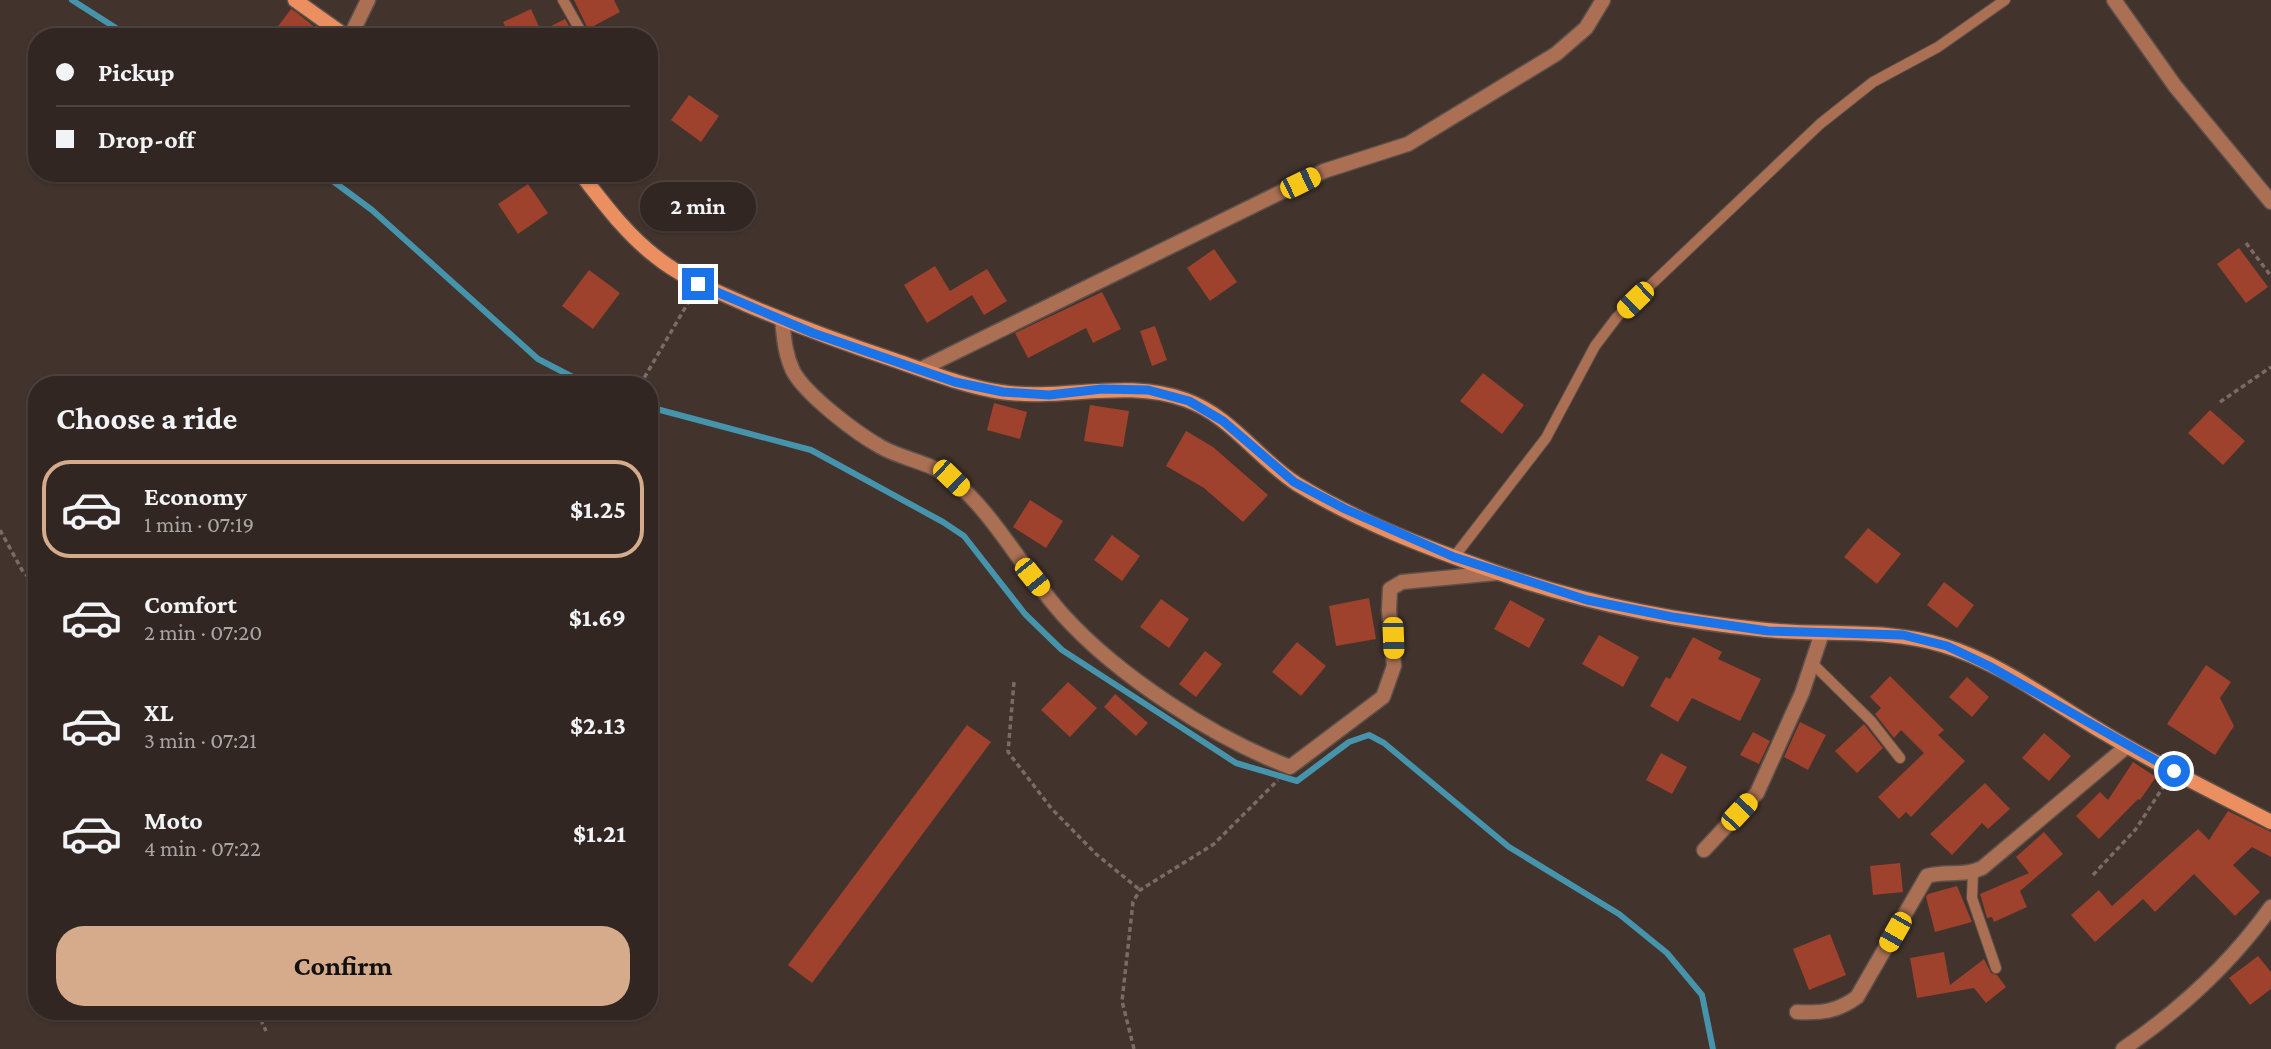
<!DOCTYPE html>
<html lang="en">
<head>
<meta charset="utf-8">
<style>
	:root { --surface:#322622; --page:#3d322f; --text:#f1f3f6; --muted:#a8a5a5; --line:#4d4340; --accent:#d6ab8b }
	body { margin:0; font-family:"Crimson Pro",serif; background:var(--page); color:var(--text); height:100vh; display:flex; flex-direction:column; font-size:26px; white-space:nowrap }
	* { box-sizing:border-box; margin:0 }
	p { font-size:23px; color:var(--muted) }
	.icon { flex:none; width:38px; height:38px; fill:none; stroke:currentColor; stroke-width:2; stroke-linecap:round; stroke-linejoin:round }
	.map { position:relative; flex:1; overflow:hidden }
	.details { position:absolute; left:28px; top:376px; width:630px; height:644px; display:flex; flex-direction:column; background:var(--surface); border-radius:28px; box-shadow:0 2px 5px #0004,0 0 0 2px var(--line) }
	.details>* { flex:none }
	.top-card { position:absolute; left:28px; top:28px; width:630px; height:154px; border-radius:28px; box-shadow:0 2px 5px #0004,0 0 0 2px var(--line); display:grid; align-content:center; height:154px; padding:0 28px; background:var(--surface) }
	.end { position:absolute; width:32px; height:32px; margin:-16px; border:9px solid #1a73e8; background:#fff; box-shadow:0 0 0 4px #fff }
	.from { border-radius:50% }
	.bubble { position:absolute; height:49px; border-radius:24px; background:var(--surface); box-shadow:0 2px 5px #0004,0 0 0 2px var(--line); font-size:23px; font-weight:700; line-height:49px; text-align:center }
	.car { position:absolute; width:21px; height:42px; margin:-21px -10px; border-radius:9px; box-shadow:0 0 5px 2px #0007; background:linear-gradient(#f5c518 24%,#345 0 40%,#f5c518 0 76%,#345 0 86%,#f5c518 0) }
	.top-card b { display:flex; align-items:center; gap:24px; height:66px; font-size:26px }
	.top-card b+b { border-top:2px solid var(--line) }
	.top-card i { width:18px; height:18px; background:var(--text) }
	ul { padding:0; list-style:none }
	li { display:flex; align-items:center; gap:21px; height:98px; margin:0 14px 10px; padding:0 14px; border:4px solid transparent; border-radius:28px }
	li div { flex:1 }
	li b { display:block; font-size:26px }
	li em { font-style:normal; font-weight:700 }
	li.active { border-color:var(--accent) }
	li>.icon { width:63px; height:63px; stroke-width:1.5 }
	h2 { padding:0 28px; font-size:32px; line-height:84px }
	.primary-button { display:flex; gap:14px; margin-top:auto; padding:14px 28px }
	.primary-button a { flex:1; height:80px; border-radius:28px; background:var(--accent); color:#111; font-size:28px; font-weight:700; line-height:80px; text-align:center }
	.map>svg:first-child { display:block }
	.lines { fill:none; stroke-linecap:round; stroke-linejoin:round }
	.stream { stroke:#4694ac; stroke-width:6 }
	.building { fill:#9e412d }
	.lane-casing { stroke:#5e504b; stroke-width:12 }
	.street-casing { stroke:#5e504b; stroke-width:17 }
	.secondary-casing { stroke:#5e504b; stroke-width:17 }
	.path { stroke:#796b66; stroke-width:3.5; stroke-dasharray:5 3.5; stroke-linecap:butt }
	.lane { stroke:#ab7054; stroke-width:10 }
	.street { stroke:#ab7054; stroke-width:14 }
	.secondary { stroke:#ec8f60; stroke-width:14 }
	.route { stroke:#1a73e8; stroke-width:9 }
</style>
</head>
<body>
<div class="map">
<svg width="2271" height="1049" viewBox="0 0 2271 1049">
	<rect width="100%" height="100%" fill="#42332d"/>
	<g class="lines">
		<!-- stream -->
		<path class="stream" d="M72 0 130 37
			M322 173 372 210 538 359 588 385
			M649 407 811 450 943 522 964 536 1025 614 1062 650 1236 763 1297 781 1349 742 1369 735 1384 743 1509 847 1619 914 1667 953 1702 995 1713 1049"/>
	</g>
	<!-- building -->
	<path class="building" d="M574 0H614L620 12 588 29Z
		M291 9 296 12 327 37H270Z
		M531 9 541 31 565 19 575 36 510 37 503 22Z
		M689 95 719 116 701 142 671 120Z
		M528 184 548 213 518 234 498 204Z
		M2239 248 2268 287 2246 303 2217 264Z
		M1214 249 1237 282 1210 301 1187 268Z
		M935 266 950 291 987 269 1007 301 984 315 972 295 927 323 904 285Z
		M589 270 620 293 593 329 562 306Z
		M1102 292 1121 329 1093 343 1086 328 1028 358 1015 333Z
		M1155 326 1167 360 1152 366 1140 331Z
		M1483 373 1524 405 1502 434 1460 401Z
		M994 403 1027 412 1020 439 987 430Z
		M1090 405 1129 411 1123 447 1084 441Z
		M2210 410 2245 441 2223 465 2188 433Z
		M1186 431 1213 447 1268 495 1243 522 1204 488 1166 466Z
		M1030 500 1063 521 1046 548 1013 527Z
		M1868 528 1901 554 1877 584 1844 557Z
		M1112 535 1140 556 1122 581 1094 560Z
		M1944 582 1974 605 1957 628 1927 605Z
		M1369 598 1376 639 1336 646 1329 606Z
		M1161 599 1189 619 1169 648 1140 627Z
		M1510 600 1545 619 1529 648 1494 629Z
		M1599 635 1639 657 1623 687 1582 664Z
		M1693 637 1722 652 1718 659 1761 679 1740 721 1692 698 1678 722 1650 706 1666 677 1670 679Z
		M1297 642 1326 666 1301 696 1272 672Z
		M1205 651 1222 664 1196 697 1179 684Z
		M2206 665 2231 682 2220 698 2234 726 2215 755 2167 724Z
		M1890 676 1944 730 1938 735 1965 761 1911 817 1906 812 1899 819 1878 797 1924 753 1901 730 1894 738 1875 714 1881 708 1870 697Z
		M1967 677 1989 697 1972 717 1949 697Z
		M1068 682 1097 708 1070 737 1041 710Z
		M1115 694 1148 723 1136 736 1104 707Z
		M1800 722 1826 735 1808 770 1784 757Z
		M1864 724 1883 748 1857 773 1835 751Z
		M967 725 991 742 812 983 788 965Z
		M1753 732 1770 741 1759 764 1740 755Z
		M2044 733 2071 756 2049 781 2022 758Z
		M1661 753 1687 767 1672 794 1646 780Z
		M2133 762 2156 777 2140 800 2138 799 2099 839 2076 816 2100 792 2108 800Z
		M1985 783 2010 809 1988 829 1982 823 1952 855 1930 834Z
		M2228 811 2271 832V857L2252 847 2233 865 2260 892 2235 916 2194 874 2155 912 2143 899 2095 942 2071 915 2099 890 2112 906 2198 829 2209 840Z
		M2044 832 2063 854 2020 891 2027 907 1994 922 1992 917 1987 918 1980 894 2029 873 2016 857Z
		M1900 863 1903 892 1873 895 1870 866Z
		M1957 886 1972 922 1935 932 1926 897 1928 894Z
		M1830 934 1846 975 1809 990 1793 949Z
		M1944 952 1950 985 1984 959 1991 973 1997 975 2006 987 1986 1003 1974 988 1917 998 1910 958Z
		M2258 956 2271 972V989L2250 1005 2229 978Z"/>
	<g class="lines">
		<!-- lane casing -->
		<g class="lane-casing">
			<path id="lane" d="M563 0 584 37
				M1454 557 1546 438 1595 346 1617 317 1820 124 1873 82 1938 47 2005 0
				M1812 663 1871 721 1900 758
				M1973 872 1972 898 1996 968"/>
		</g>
		<!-- street casing -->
		<g class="street-casing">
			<path id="street" d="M2114 0 2175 86 2271 202
				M350 37 368 0
				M782 319C784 338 785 354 793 371 806 395 856 433 881 447 904 460 932 462 953 480 997 517 1024 572 1063 615 1118 676 1214 738 1290 767L1383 697 1394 666 1389 610 1390 589 1402 582 1497 573
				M921 369 1324 171 1408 144 1556 54 1586 28 1603 0
				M1704 850 1757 793 1802 693 1822 633
				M1797 1012C1821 1013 1837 1012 1857 997L1927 876C1945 870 1963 877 1982 868L2126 747
				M2123 1049C2180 1010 2231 963 2271 907"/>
		</g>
		<!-- secondary casing -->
		<g class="secondary-casing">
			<path id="secondary" d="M295 0 347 37
				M580 173C603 202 625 233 655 256 682 278 714 290 745 304 794 325 843 343 894 360 929 372 963 386 1001 392 1063 401 1125 378 1186 400 1231 416 1258 459 1297 484 1357 521 1427 548 1493 571 1580 602 1674 621 1766 630 1825 636 1885 628 1942 645 2000 662 2054 704 2106 734 2159 766 2216 793 2271 822"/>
		</g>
		<!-- path -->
		<path class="path" d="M2246 243 2271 276
			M640 385 692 296
			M2220 402 2271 367
			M0 530 22 570 37 587
			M1014 682 1008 752 1051 808 1096 854 1140 890
			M2093 875 2136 829 2165 784
			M257 1012 266 1031
			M1134 1049 1122 1001 1133 902 1140 890 1214 844 1278 780"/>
		<!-- lane -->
		<use href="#lane" class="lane"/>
		<!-- street -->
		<use href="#street" class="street"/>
		<!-- secondary -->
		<use href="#secondary" class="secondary"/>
	</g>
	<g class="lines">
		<!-- route -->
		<path class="route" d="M698 284 813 333 955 382 1003 392 1049 395 1102 389 1148 390 1189 401 1223 421 1294 482 1345 509 1454 557 1587 600 1672 617 1768 631 1903 635 1947 646 1989 666 2174 771"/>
	</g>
</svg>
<i class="end from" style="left:2174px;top:771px"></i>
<i class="end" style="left:698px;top:284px"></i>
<div class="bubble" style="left:640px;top:182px;width:116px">2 min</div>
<i class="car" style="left:1300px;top:183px;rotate:64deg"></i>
<i class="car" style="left:1635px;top:300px;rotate:226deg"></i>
<i class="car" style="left:951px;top:478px;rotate:134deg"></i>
<i class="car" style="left:1032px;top:577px;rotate:141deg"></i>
<i class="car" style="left:1393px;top:638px;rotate:178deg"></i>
<i class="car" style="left:1739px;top:812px;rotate:43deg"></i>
<i class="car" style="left:1895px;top:932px;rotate:210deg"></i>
<div class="top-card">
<b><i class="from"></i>Pickup</b>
<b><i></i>Drop-off</b>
</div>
<section class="details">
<h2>Choose a ride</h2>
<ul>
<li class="active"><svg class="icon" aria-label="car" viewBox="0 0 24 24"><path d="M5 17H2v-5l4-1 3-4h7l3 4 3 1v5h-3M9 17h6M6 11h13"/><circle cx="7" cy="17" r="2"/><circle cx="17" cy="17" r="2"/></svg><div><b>Economy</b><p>1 min · 07:19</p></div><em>$1.25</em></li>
<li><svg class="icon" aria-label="car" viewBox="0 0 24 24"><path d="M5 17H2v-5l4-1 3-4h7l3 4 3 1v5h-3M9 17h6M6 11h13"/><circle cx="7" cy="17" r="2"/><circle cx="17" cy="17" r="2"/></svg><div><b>Comfort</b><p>2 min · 07:20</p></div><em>$1.69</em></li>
<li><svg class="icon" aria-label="car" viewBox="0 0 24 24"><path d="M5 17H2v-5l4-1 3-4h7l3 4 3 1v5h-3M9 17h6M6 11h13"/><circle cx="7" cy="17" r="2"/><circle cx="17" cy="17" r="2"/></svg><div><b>XL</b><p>3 min · 07:21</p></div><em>$2.13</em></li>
<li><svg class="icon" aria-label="car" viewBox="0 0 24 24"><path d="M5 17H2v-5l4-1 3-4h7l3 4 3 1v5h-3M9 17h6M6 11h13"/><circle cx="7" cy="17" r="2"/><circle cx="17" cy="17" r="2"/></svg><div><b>Moto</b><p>4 min · 07:22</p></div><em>$1.21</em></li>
</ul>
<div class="primary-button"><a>Confirm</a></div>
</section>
</div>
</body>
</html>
